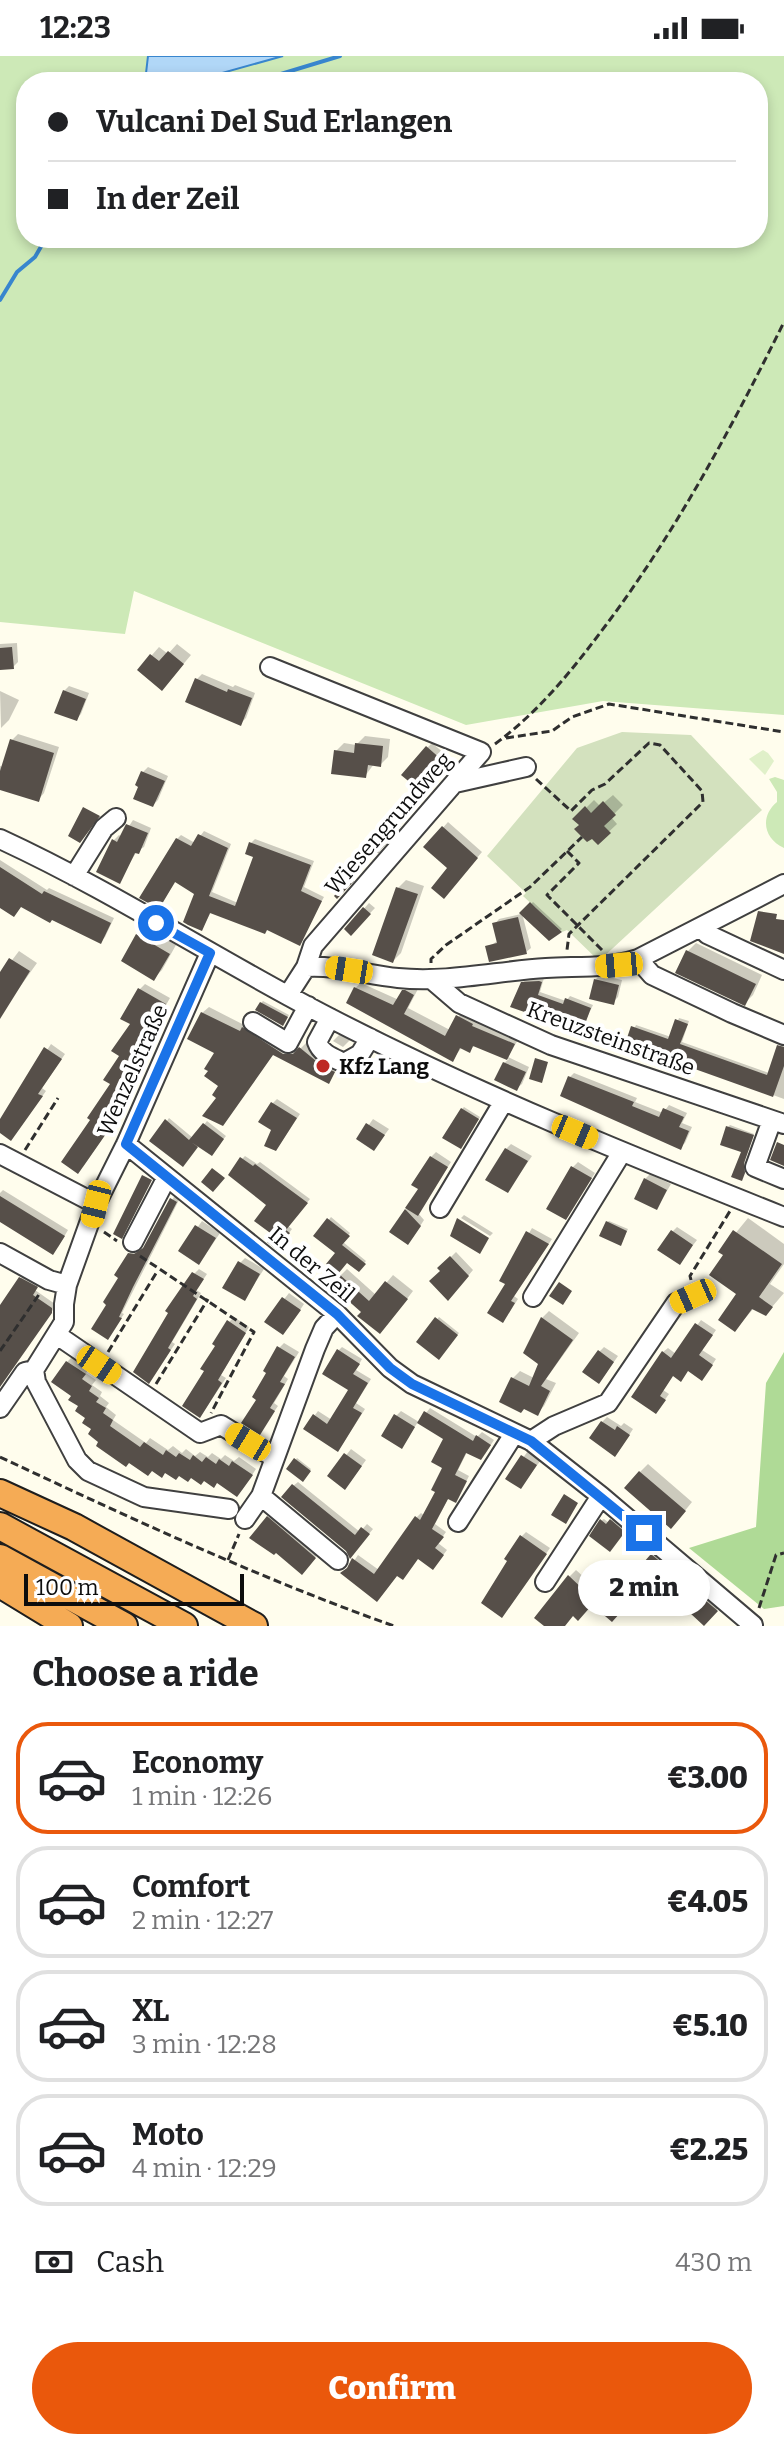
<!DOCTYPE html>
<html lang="en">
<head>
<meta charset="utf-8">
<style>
	:root { --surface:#fff; --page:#f2f2f2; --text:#202124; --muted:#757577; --line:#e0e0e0; --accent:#ea580c }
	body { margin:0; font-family:Bitter,serif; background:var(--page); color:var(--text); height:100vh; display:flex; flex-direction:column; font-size:30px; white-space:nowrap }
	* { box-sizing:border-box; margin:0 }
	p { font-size:26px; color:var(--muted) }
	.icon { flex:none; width:44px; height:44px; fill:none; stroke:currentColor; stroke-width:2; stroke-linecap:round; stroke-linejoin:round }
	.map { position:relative; height:1570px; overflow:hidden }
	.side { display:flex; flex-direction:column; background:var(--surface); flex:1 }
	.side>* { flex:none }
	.hud { position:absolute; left:16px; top:16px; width:752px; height:176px; border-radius:32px; box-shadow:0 4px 12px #0003; display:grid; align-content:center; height:176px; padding:0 32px; background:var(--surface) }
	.scale { position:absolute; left:24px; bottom:20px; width:220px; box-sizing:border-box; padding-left:8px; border:4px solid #0d0d0d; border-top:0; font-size:22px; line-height:28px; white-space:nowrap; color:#0d0d0d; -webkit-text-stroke:6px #fff; paint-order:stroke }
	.end { position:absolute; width:36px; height:36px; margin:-18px; border:10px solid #1a73e8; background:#fff; box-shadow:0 0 0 4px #fff }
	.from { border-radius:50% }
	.bubble { position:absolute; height:56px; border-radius:28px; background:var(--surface); box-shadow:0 4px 12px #0003; font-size:26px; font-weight:800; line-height:56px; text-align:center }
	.car { position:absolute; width:24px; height:48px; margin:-24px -12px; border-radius:10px; box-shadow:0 0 6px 2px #0007; background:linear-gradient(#f5c518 24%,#345 0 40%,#f5c518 0 76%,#345 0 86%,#f5c518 0) }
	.hud b { display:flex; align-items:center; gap:28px; height:76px; font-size:30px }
	.hud b+b { border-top:2px solid var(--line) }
	.hud i { width:20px; height:20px; background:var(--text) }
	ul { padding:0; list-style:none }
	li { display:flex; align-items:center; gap:24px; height:112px; margin:0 16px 12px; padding:0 16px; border:4px solid var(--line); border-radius:32px }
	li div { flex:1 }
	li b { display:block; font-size:30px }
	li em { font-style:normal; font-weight:800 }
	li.active { border-color:var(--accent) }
	li>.icon { width:72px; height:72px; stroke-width:1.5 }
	h2 { padding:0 32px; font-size:36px; line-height:96px }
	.pay { display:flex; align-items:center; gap:20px; height:88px; padding:0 32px; font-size:30px }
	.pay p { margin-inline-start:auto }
	.primary-button { display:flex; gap:16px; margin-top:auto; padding:16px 32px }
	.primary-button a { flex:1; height:92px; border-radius:48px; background:var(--accent); color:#fff; font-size:32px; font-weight:800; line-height:92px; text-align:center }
	.status { display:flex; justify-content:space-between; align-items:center; height:56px; padding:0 40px; background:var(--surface); direction:ltr }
	.status svg { height:22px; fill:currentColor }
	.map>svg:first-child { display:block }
	.green { fill:#cde9b7; fill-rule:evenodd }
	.forest { fill:#afda96 }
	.cemetery { fill:#d3e1be }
	.pitch { fill:#e0f0c9 }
	.water { fill:#b1d7f7; stroke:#3886ce; stroke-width:2 }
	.shadow { fill:#0003 }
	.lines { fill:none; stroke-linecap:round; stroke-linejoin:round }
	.stream { stroke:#3886ce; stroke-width:4 }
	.building { fill:#564f49 }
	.minor-casing { stroke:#404040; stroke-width:22 }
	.highway-casing { stroke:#1e1e1e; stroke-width:30 }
	.path { stroke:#2f2f2f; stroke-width:3; stroke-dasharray:8 4; stroke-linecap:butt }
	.minor { stroke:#fff; stroke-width:18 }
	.highway { stroke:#f5ab55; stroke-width:26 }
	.route { stroke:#1a73e8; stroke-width:10 }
	.poi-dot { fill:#be2924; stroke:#fff; stroke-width:3 }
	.labels { text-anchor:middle; stroke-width:8; stroke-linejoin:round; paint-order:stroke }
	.street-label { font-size:22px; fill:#0d0d0d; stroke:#fff }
	.poi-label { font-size:22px; font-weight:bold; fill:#0d0d0d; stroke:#fff; text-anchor:start }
</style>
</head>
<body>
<div class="status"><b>12:23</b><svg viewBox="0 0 49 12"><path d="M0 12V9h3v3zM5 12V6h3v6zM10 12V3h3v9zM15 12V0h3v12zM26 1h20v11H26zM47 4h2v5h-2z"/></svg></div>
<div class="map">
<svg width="784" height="1570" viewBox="0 0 784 1570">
	<rect width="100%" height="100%" fill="#fffded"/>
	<!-- green -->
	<path class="green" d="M0 0H784V659L603 645 466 669 134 535 125 578 0 566ZM26 26H758V182H26Z
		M775 721 784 724V792C763 782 760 760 777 746V736L769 723Z"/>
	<!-- forest -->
	<path class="forest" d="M784 1296V1550L764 1553 689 1492 756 1471 766 1327Z"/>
	<!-- cemetery -->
	<path class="cemetery" d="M622 676 691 679 762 754 599 905 567 874 562 876 523 840 526 837 487 800 577 692Z"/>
	<!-- pitch -->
	<path class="pitch" d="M763 694 768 697 774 705 765 719 749 703Z"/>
	<!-- water -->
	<path class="water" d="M148 0H283L190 26H145Z"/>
	<!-- shadow -->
	<path class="shadow" d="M17 587 18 606 13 611 0 612V588Z
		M177 588 191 599 170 624 139 614 159 591 168 598Z
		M202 618 233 631 235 629 255 637 246 662 241 667 197 623Z
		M69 630 89 637 81 658 76 663 64 635Z
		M0 635 19 644 9 664 1 672Z
		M18 678 59 691 44 737 38 744 0 732V710L3 711 12 684Z
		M365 680 390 683 388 701 380 709 374 708 365 720 336 695 344 687 356 689Z
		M432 687 445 698 422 725 427 692Z
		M148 711 168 720 158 744 153 749 143 716Z
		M613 739 623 749 611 761 617 768 598 786 575 763 594 744 600 750Z
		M133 764 151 772 144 791 137 795 119 825 114 784 119 779 122 781Z
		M448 766 482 796 449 835 450 812 426 791Z
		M204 775 231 788 212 836 238 847 256 800 251 787 255 783 314 805 304 831 324 841 299 887 268 872 211 856 202 873 197 837 176 825 159 851 177 783 181 779 195 787Z
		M0 804 47 834 49 832 114 862 105 881 101 885 21 850H0Z
		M406 824 424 830 401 897 393 905 398 832Z
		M533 846 562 873 549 883 522 857 531 892 526 896 488 891 499 884 495 868 499 863 521 858Z
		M369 847 375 852 351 877 346 873Z
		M146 872 176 889 162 914 154 922 138 880Z
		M696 887 762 919 753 939 745 947 688 895Z
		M19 895 37 907 7 949 0 945V920Z
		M600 919 622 924 618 941 613 946 595 924Z
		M544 922 540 936 566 945 570 940 593 949 581 974 522 927 526 924Z
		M361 927 399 944 403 935 412 929 418 933 408 952 450 974 463 954 519 982 508 1001 529 1011 522 1028 516 1033 504 1007 509 1003 475 989 469 995 462 991 453 1003 355 932Z
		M145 928 170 942 137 1000 122 1018 129 1023 125 1029 129 1033 106 1066 111 1070 83 1111 93 1064 112 1028 132 967 140 933Z
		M263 945 289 959 285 966 261 947Z
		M209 951 289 992H301L307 986 340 1009 328 1025 274 997 223 1068 216 996 202 957Z
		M679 962 689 965 682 986 769 1017 779 990 784 988V1043L628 987 636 969 671 981Z
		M340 978 351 983 343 991 333 985Z
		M51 988 65 998 42 1032 46 1035 16 1077 0 1075V1066Z
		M574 1017 637 1042 635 1046 663 1057 669 1049 687 1057 682 1067 692 1071 685 1087 680 1091 570 1021Z
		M277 1043 300 1058 280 1088 274 1074 273 1047Z
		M464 1051 480 1061 463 1089 462 1053Z
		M169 1062 193 1082 207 1065 226 1080 214 1095 198 1088 185 1105 167 1065Z
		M373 1063 389 1073 374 1093 359 1083Z
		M730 1069 754 1078 745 1104 744 1120 743 1095 728 1071Z
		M511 1088 532 1100 508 1135 506 1093Z
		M436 1096 451 1106 418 1157 424 1164 413 1181 391 1176 420 1133 431 1101Z
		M245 1100 257 1108 260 1106 310 1143 288 1170 292 1173 280 1189 269 1149 242 1103Z
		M578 1106 595 1117 566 1162 573 1111Z
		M650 1118 671 1128 657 1152 645 1123Z
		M3 1134 68 1174 58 1191 0 1164V1137Z
		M175 1139 180 1142 122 1257 124 1258 111 1277 109 1248 129 1198 134 1194 140 1195 146 1191Z
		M464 1159 493 1177 490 1180 461 1162Z
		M331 1161 350 1177 343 1186 366 1205 359 1213 316 1180Z
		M748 1162 784 1188V1208L770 1228 784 1237 766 1258 754 1252 735 1274 739 1237 726 1199 721 1195Z
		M202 1165 220 1177 204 1201 181 1195Z
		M609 1165 628 1173 622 1186 607 1166Z
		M677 1171 697 1184 680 1206 672 1176Z
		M532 1172 552 1183 514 1240 518 1243 507 1260 508 1228 502 1224Z
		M456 1196 473 1214 453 1238 440 1212Z
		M245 1202 264 1213 245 1243 240 1207Z
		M199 1213 207 1218 196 1234 201 1237 172 1286 175 1288 149 1325 194 1218Z
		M347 1213 376 1239 393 1219 413 1235 387 1269 363 1255 342 1236 349 1226 340 1232V1220Z
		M24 1218 40 1227 35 1234 55 1248V1251L0 1330V1253Z
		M289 1237 304 1248 288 1272 267 1265Z
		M549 1255 579 1277 546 1323 556 1327 544 1350 537 1357 513 1322 520 1315 534 1322 541 1308 542 1262Z
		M234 1261 249 1271 221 1319 226 1322 204 1355 229 1266Z
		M439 1261 459 1277 439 1301 419 1286Z
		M701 1264 716 1274 702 1294 716 1303 706 1318 689 1313 674 1318 663 1334 669 1338 656 1356 663 1296 668 1292 676 1298Z
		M284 1287 299 1296 284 1320 288 1323 274 1347 278 1350 260 1376 258 1343 279 1292Z
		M342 1291 362 1303 356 1314 371 1323 356 1347 365 1353 342 1389 315 1359 318 1355 332 1364 351 1333 338 1295Z
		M604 1291 618 1300 604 1320 599 1296Z
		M72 1301 89 1313 86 1317 96 1324 92 1329 102 1336 100 1340 109 1347 106 1351 116 1359 113 1364 146 1387 150 1382 168 1394 173 1390 182 1397 186 1393 195 1400 200 1396 208 1401 212 1397 221 1403 225 1399 234 1405 239 1401 256 1413 242 1434 217 1425 152 1413 101 1385 74 1339 67 1306Z
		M430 1352 477 1381 482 1376 494 1384 485 1398 467 1396 458 1414 469 1420 459 1440 449 1441 435 1468 446 1476 438 1487 447 1494 437 1507 419 1501 398 1518 381 1540 350 1511 358 1499 379 1514 417 1461 421 1457 425 1460 437 1435 445 1411 446 1382 418 1366 402 1390 396 1360 401 1355 419 1366Z
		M607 1361 621 1370 624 1367 633 1373 620 1393 602 1366Z
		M351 1393 366 1404 350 1426 330 1420Z
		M528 1395 541 1404 521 1431 508 1422Z
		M297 1402 311 1413 303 1423 289 1413Z
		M648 1408 692 1446 679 1462 640 1416Z
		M298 1426 360 1476 367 1468 373 1473 354 1496 293 1430Z
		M273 1457 319 1496 307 1512 268 1462Z
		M604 1463 609 1467 613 1463 626 1473 610 1494 602 1464Z
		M526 1476 550 1492 507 1554 521 1481Z
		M659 1493 674 1506 658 1524 646 1526 592 1546 574 1558 564 1570H547L569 1521 576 1514 596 1532 615 1511 631 1525Z
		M695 1526 721 1549 703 1568 678 1544Z"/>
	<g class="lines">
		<!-- stream -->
		<path class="stream" d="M254 26 340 0
			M0 244 17 216 35 201 46 182"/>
	</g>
	<!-- building -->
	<path class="building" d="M12 591 14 613 0 614V592Z
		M168 595 184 608 162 635 137 614 150 598 159 605Z
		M195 622 227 636 228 633 252 642 241 670 185 646Z
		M63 634 86 643 77 665 54 657Z
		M10 683 54 697 39 746 0 734V715Z
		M355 687 383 690 381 711 368 709 366 722 331 718 334 694 354 697Z
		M426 690 442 704 418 733 401 719Z
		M141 715 165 725 153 751 133 743 138 731 135 729Z
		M603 745 616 759 604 770 611 777 598 789 592 783 587 786 574 773 579 769 572 763 585 750 591 757Z
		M83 751 100 760 80 787 68 780Z
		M392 764 401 770 378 797 369 791Z
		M126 768 148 777 139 798 135 797 120 828 96 816 112 783 117 786Z
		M442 770 478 802 444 843 431 832 447 812 423 791Z
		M198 778 228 792 209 840 235 850 253 801 245 798 249 786 311 809 301 835 322 845 300 890 267 874 265 878 210 857 202 875 188 869 183 866 194 838 175 826 159 853 139 842 176 782 191 790Z
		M0 811 42 838 44 835 111 867 101 888 52 864 50 867 21 851 14 861 0 852Z
		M350 821 354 825 337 843 334 840Z
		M396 831 418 838 393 907 372 899Z
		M530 846 536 852 562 876 549 885 519 857Z
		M363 851 371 858 351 880 344 873Z
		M758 855 777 858 776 863 784 864V898L750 885Z
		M518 861 527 898 489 906 485 890 497 887 492 867Z
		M136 878 170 898 154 925 121 905Z
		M686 894 756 928 745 950 675 917Z
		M9 902 30 915 0 963V916Z
		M594 923 619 929 614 949 589 943Z
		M539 925 542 926 538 939 563 948 565 942 591 952 582 976 510 951 521 926Z
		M354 931 393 949 402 934H405L414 939 404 958 445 980 456 959 473 968 472 970 515 988 507 1004 473 990 470 997 460 992 453 1006 346 947Z
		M138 932 166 948 132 1004 134 1005 119 1024 125 1029 121 1035 126 1038 103 1072 108 1075 78 1118 61 1106 90 1064 87 1062 110 1028 103 1024 119 1000 111 995 130 968 120 963Z
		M260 946 288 961 283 970 255 954Z
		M201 956 240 975 242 971 283 998H293L299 991 321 1009 335 1016 329 1028 273 999 223 1070 202 1060 216 1042 212 1039 218 1030 204 1020 208 1015 204 1013 214 997 187 983Z
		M675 963 688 968 680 988 767 1019 777 989 784 991V1010L773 1041 625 988 631 970 668 983Z
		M44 991 62 1003 38 1038 43 1040 11 1085 0 1077V1063Z
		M535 1002 548 1006 542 1027 529 1023Z
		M503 1006 526 1016 517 1035 494 1024Z
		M568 1020 634 1046 632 1050 659 1061 663 1052 684 1061 679 1071 689 1075 681 1094 560 1040Z
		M271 1046 297 1062 276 1095 264 1090 271 1074 258 1066Z
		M461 1052 479 1063 461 1093 442 1082Z
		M165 1063 189 1084 203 1067 224 1083 212 1100 191 1086 198 1091 183 1111 149 1085Z
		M366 1067 385 1079 374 1095 356 1083Z
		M726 1070 754 1079 744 1107 745 1117 742 1125 731 1121 741 1096 720 1089Z
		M777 1086 784 1089V1110L770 1104Z
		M505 1092 528 1105 508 1137 485 1124Z
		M430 1100 448 1111 418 1160 405 1152 418 1133 411 1129Z
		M240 1101 253 1110 255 1108 308 1147 286 1174 290 1177 277 1194 267 1186 273 1179 254 1165 266 1149 228 1119Z
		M571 1110 592 1122 566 1164 546 1153Z
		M212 1112 225 1122 213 1136 201 1126Z
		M142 1119 152 1124 122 1183 113 1178Z
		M644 1122 667 1134 657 1154 634 1143Z
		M0 1140 65 1180 53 1199 0 1166Z
		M170 1142 177 1146 133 1231 119 1261 122 1262 108 1284 91 1273 106 1249 103 1246 118 1222 114 1219 128 1197 134 1198 143 1192Z
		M405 1153 421 1170 408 1189 389 1176Z
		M327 1162 350 1180 342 1189 366 1208 359 1216 347 1207 338 1218 326 1208 335 1197 313 1180Z
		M457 1162 489 1182 480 1198 450 1180Z
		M606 1165 627 1175 621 1190 599 1180Z
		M195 1169 216 1182 199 1209 178 1195Z
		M671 1174 693 1189 680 1209 657 1194Z
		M733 1174 782 1208 759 1241 773 1251 766 1260 752 1253 735 1276 718 1264 736 1238 709 1219 723 1199 718 1196Z
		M526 1175 549 1188 511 1245 515 1247 503 1267 487 1257 505 1228 499 1225Z
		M450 1200 469 1220 448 1245 429 1225 440 1215 437 1212Z
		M238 1205 260 1218 245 1245 222 1232Z
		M192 1216 204 1223 193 1240 197 1243 168 1292 171 1294 149 1328 133 1316 168 1257 165 1255Z
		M339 1218 369 1245 385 1225 408 1243 380 1278 357 1260 361 1256 344 1241 340 1237 342 1233 340 1235 331 1228Z
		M19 1221 38 1231 33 1239 52 1252V1257L0 1331V1249Z
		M559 1226 572 1235 563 1249 549 1240Z
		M282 1241 301 1254 283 1279 264 1266Z
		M435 1261 458 1279 439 1304 416 1286Z
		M541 1261 573 1284 541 1330 550 1335 538 1360 524 1353 521 1357 499 1346 511 1321 529 1330 538 1308 523 1297Z
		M227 1264 246 1277 218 1324 222 1327 200 1362 182 1350 204 1315 200 1313 215 1290 212 1288Z
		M695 1267 713 1279 699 1299 713 1309 702 1325 688 1315 681 1326 673 1320 660 1340 666 1344 656 1358 631 1341 662 1295 671 1302Z
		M277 1290 295 1301 280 1326 285 1328 270 1352 275 1355 260 1379 241 1367 256 1344 252 1341 266 1317 263 1315Z
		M337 1293 360 1308 353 1318 368 1327 353 1352 362 1357 338 1396 303 1373 313 1358 327 1368 348 1334 322 1318Z
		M598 1294 614 1306 599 1328 582 1316Z
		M66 1305 86 1318 82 1323 92 1330 89 1335 99 1342 96 1346 106 1352 103 1357 113 1364 110 1370 140 1391 144 1386 163 1399 166 1394 176 1401 179 1397 190 1404 193 1399 202 1406 206 1401 216 1408 219 1403 229 1410 232 1405 253 1419 237 1441 217 1427 214 1432 204 1425 201 1429 191 1422 188 1426 179 1420 176 1424 165 1417 162 1422 152 1415 148 1420 129 1407 126 1411 96 1390 98 1386 88 1378 91 1373 82 1367 85 1362 75 1355 78 1350 68 1344 71 1340 51 1326Z
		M424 1355 473 1385 476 1379 491 1389 481 1404 466 1397 455 1419 467 1425 456 1447 448 1443 432 1473 444 1481 435 1492 444 1499 433 1514 418 1503 403 1524 397 1520 377 1546 340 1517 347 1512 352 1502 374 1518 415 1460 420 1464 435 1436 431 1434 442 1412 431 1406 443 1383 417 1367Z
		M394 1358 415 1371 402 1393 381 1380Z
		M601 1365 615 1374 617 1370 630 1379 615 1401 589 1382Z
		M344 1397 362 1410 345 1434 327 1420Z
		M521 1399 537 1409 521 1433 505 1423Z
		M294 1402 311 1415 303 1426 286 1413Z
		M639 1415 686 1455 671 1473 624 1432Z
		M292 1428 355 1479 361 1471 370 1478 350 1503 346 1495 281 1441Z
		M564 1438 578 1447 566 1468 551 1459Z
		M267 1460 316 1502 302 1519 276 1497 274 1499 249 1482Z
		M600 1463 606 1468 610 1463 625 1476 610 1496 589 1480Z
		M520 1479 547 1498 502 1562 481 1547 507 1505 504 1503Z
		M651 1498 669 1513 652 1533 646 1528 612 1566 592 1549 578 1565 573 1560 565 1570H544L534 1562 568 1519 588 1538 607 1516 623 1530Z
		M688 1530 718 1555 704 1570 676 1544Z"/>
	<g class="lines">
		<!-- minor casing -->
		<g class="minor-casing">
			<path id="minor" d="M270 611 481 696 313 890 306 911 288 939
				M455 727 526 711
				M0 783C113 835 219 905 330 962 477 1038 631 1100 784 1161
				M74 820 104 772 116 762
				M701 871 707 878 784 914
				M210 897 126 1088 96 1148 67 1229 64 1248V1266L34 1314 36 1326 77 1404 88 1415 144 1441 229 1453
				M638 903 652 919 732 957 784 979
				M306 911C337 909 367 919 398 922 447 927 497 915 546 912 577 910 607 913 638 903L784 828
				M431 923 459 947 551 989 784 1068
				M330 962 317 986C321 998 334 1002 344 1007L360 998 370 982
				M253 966 288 987 308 950
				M772 1064 755 1111 784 1123
				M126 1088 337 1258 390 1312 412 1328 531 1385 601 1440 753 1569
				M0 1098 96 1148
				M440 1152 504 1045
				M133 1186 167 1121
				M0 1197 49 1224 67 1229
				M533 1241 622 1096
				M57 1279 200 1377 221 1369 275 1402
				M0 1352 25 1316 34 1314
				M531 1385 554 1370 608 1347 676 1247 693 1240
				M261 1440 338 1504
				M245 1463 261 1440 315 1293 324 1272 337 1258
				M458 1466 514 1378
				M545 1526 601 1440"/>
		</g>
		<!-- highway casing -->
		<g class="highway-casing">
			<path id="highway" d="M0 1437 74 1471 254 1570
				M0 1470 184 1570
				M0 1502 124 1570
				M0 1528 69 1570"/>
		</g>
		<!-- path -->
		<path class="path" d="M506 682 552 675 572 661 609 648 784 676
			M495 688C540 655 573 613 606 569 677 474 732 371 784 266
			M536 723 571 755 592 734 605 728 649 687 660 689 702 735 703 746 569 878 567 894
			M567 795 579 807 547 839 602 894
			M431 907V903L446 889 530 831 582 781
			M25 1094 58 1042
			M104 1176 117 1185
			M140 1200 254 1276 211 1357
			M691 1224 690 1220 730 1155
			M0 1295 40 1237
			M108 1296 158 1214
			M156 1328 208 1243
			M0 1401C130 1462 259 1522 394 1570
			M228 1504 239 1478
			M759 1552 776 1499 784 1497"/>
		<!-- minor -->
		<use href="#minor" class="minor"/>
		<!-- highway -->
		<use href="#highway" class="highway"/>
	</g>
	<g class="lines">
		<!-- route -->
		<path class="route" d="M156 867 210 897 126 1088 337 1258 390 1312 412 1328 531 1385 644 1477"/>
	</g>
	<!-- markers -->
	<circle class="poi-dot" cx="323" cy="1010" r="8"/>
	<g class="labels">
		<!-- street labels -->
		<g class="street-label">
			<text transform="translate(388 767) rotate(-49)" y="8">Wiesengrundweg</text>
			<text transform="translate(611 982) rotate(20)" y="8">Kreuzsteinstraße</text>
			<text transform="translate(132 1014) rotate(-66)" y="8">Wenzelstraße</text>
			<text transform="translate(312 1208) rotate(40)" y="8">In der Zeil</text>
		</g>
		<!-- poi labels -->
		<g class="poi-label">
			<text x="339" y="1018">Kfz Lang</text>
		</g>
	</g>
</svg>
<div class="scale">100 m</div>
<i class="end from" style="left:156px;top:867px"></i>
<i class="end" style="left:644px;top:1477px"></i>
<div class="bubble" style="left:578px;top:1504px;width:132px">2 min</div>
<i class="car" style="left:619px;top:909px;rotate:265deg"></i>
<i class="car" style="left:349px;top:914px;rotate:279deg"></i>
<i class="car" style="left:575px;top:1076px;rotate:113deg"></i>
<i class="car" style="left:96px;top:1148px;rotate:194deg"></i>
<i class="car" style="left:693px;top:1240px;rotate:246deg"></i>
<i class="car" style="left:99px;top:1309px;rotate:124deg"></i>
<i class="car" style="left:248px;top:1386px;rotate:301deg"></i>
<div class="hud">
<b><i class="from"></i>Vulcani Del Sud Erlangen</b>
<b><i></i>In der Zeil</b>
</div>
</div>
<section class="side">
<h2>Choose a ride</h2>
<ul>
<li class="active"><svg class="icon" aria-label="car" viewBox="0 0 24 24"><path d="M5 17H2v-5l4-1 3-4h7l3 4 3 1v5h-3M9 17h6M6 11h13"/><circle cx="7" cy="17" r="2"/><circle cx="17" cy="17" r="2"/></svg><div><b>Economy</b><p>1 min · 12:26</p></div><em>€3.00</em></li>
<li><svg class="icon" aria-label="car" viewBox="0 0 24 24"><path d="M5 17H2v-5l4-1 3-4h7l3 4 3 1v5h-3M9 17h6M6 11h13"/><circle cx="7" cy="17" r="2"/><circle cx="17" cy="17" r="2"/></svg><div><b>Comfort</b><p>2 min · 12:27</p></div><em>€4.05</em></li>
<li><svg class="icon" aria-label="car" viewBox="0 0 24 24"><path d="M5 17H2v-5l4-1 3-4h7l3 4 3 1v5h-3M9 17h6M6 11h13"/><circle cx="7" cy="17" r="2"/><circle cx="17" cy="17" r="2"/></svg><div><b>XL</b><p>3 min · 12:28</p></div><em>€5.10</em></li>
<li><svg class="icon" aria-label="car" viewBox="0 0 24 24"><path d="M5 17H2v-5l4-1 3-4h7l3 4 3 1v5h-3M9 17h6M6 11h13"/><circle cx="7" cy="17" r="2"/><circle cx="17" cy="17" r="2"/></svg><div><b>Moto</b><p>4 min · 12:29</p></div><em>€2.25</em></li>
</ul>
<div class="pay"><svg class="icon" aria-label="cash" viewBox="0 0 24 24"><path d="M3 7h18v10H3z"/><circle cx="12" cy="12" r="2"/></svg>Cash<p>430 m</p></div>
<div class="primary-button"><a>Confirm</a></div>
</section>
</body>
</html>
